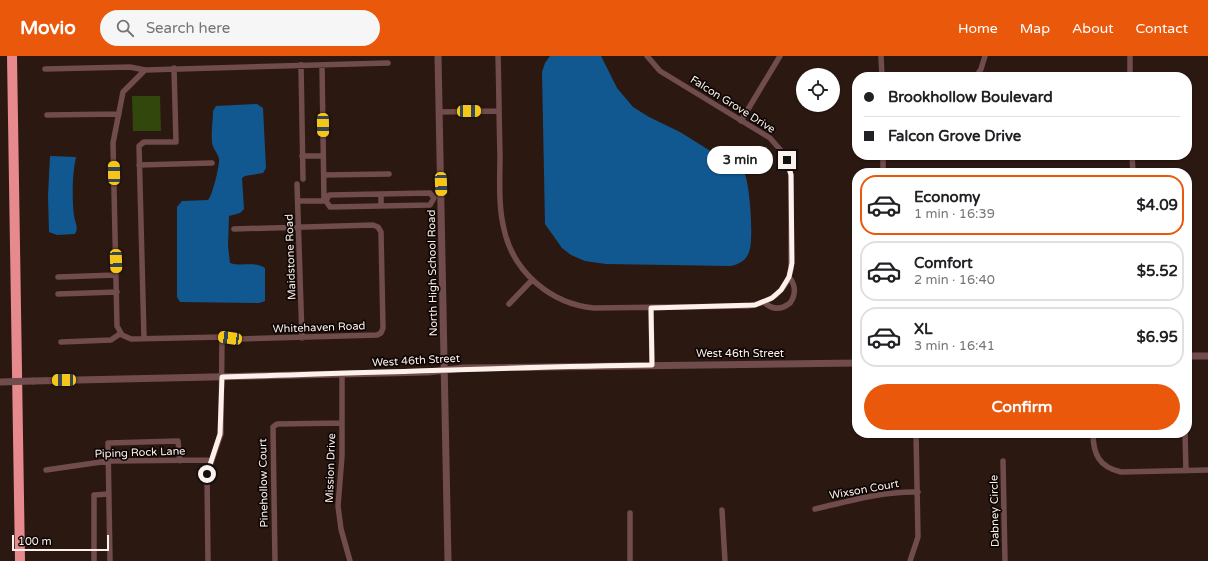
<!DOCTYPE html>
<html lang="en">
<head>
<meta charset="utf-8">
<style>
	:root { --surface:#fff; --page:#f6f6f6; --text:#202124; --muted:#757577; --line:#e0e0e0; --accent:#ea580c }
	body { margin:0; font-family:"Varela Round",sans-serif; background:var(--page); color:var(--text); height:100vh; display:flex; flex-direction:column; font-size:15px; white-space:nowrap }
	* { box-sizing:border-box; margin:0 }
	p { font-size:13px; color:var(--muted) }
	.icon { flex:none; width:22px; height:22px; fill:none; stroke:currentColor; stroke-width:2; stroke-linecap:round; stroke-linejoin:round }
	.map { position:relative; flex:1; overflow:hidden }
	.sheet { position:absolute; left:852px; top:112px; width:340px; height:270px; display:flex; flex-direction:column; background:var(--surface); border-radius:16px; box-shadow:0 1px 3px #0004 }
	.sheet>* { flex:none }
	.hud { position:absolute; left:852px; top:16px; width:340px; height:88px; border-radius:16px; box-shadow:0 1px 3px #0004; display:grid; align-content:center; height:88px; padding:0 12px; background:var(--surface) }
	.buttons { position:absolute; left:796px; top:12px; display:grid; gap:8px }
	.buttons a { display:grid; place-items:center; width:44px; height:44px; border-radius:50%; background:var(--surface); box-shadow:0 1px 3px #0004; font-size:20px }
	.scale { position:absolute; left:12px; bottom:10px; width:97px; box-sizing:border-box; padding-left:4px; border:2px solid #fef0eb; border-top:0; font-size:11px; line-height:14px; white-space:nowrap; color:#fef0eb; -webkit-text-stroke:3px #0d0604; paint-order:stroke }
	.end { position:absolute; width:18px; height:18px; margin:-9px; border:5px solid #fef0eb; background:#111; box-shadow:0 0 0 2px #111 }
	.from { border-radius:50% }
	.bubble { position:absolute; height:28px; border-radius:14px; background:var(--surface); box-shadow:0 1px 3px #0004; font-size:13px; font-weight:700; line-height:28px; text-align:center }
	.car { position:absolute; width:12px; height:24px; margin:-12px -6px; border-radius:5px; box-shadow:0 0 3px 1px #0007; background:linear-gradient(#f5c518 24%,#345 0 40%,#f5c518 0 76%,#345 0 86%,#f5c518 0) }
	.hud b { display:flex; align-items:center; gap:14px; height:38px; font-size:15px }
	.hud b+b { border-top:1px solid var(--line) }
	.hud i { width:10px; height:10px; background:var(--text) }
	ul { padding:7px 0 0; list-style:none }
	li { display:flex; align-items:center; gap:12px; height:60px; margin:0 8px 6px; padding:0 4px; border:2px solid var(--line); border-radius:16px }
	li div { flex:1 }
	li b { display:block; font-size:15px }
	li em { font-style:normal; font-weight:700 }
	li.on { border-color:var(--accent) }
	li>.icon { width:36px; height:36px; stroke-width:1.5 }
	.action { display:flex; gap:8px; margin-top:auto; padding:8px 12px }
	.action a { flex:1; height:46px; border-radius:24px; background:var(--accent); color:#fff; font-size:16px; font-weight:700; line-height:46px; text-align:center }
	header { display:flex; align-items:center; gap:24px; box-sizing:border-box; height:56px; padding:0 20px; background:var(--accent); color:#fff }
	header strong { font-size:19px }
	nav { display:flex; gap:22px; margin-inline-start:auto; font-size:14px }
	.search { width:280px; height:36px; background:var(--page); display:flex; align-items:center; gap:10px; box-sizing:border-box; padding:0 14px; border-radius:22px; color:var(--muted); font-size:15px }
	.map>svg:first-child { display:block }
	.green { fill:#31470b }
	.water { fill:#125890 }
	.lines { fill:none; stroke-linecap:round; stroke-linejoin:round }
	.minor { stroke:#714c4d; stroke-width:5.5 }
	.tertiary { stroke:#714c4d; stroke-width:7 }
	.motorway { stroke:#e78a8d; stroke-width:10 }
	.tertiary-bridge { stroke:#714c4d; stroke-width:7 }
	.route { stroke:#fef0eb; stroke-width:5 }
	.labels { text-anchor:middle; stroke-width:3.5; stroke-linejoin:round; paint-order:stroke }
	.street-label { font-size:11px; fill:#fef0eb; stroke:#0d0604 }
</style>
</head>
<body>
<header>
<strong>Movio</strong>
<div class="search"><svg class="icon" aria-label="search" viewBox="0 0 24 24"><circle cx="10" cy="10" r="6"/><path d="M15 15l6 6"/></svg>Search here</div>
<nav><a>Home</a><a>Map</a><a>About</a><a>Contact</a></nav>
</header>
<div class="map">
<svg width="1208" height="505" viewBox="0 0 1208 505">
	<rect width="100%" height="100%" fill="#2b1811"/>
	<!-- green -->
	<path class="green" d="M132 40H160L161 75H133Z"/>
	<!-- water -->
	<path class="water" d="M550 0H601L617 32 633 51 649 61 680 76 744 116C750 127 754 185 749 196 746 205 739 208 731 210L606 208 585 205 571 199 562 192 545 168 542 16 545 7Z
		M257 48 263 52 266 112 263 117 245 120 242 122 244 153 240 157 229 160 228 190 230 207C241 211 256 205 265 212V245L259 247 180 246 177 241V151L182 145 208 144C212 141 220 109 219 103 218 97 212 92 212 86 211 76 213 65 213 55L216 50Z
		M50 100 76 101C72 119 72 141 74 160 75 167 79 171 75 178L57 179 49 176 48 140Z"/>
	<g class="lines">
		<!-- minor -->
		<path class="minor" d="M498 0C499 33 499 65 500 98 500 122 498 149 504 173 513 216 551 248 594 252L748 250C770 247 787 235 791 213V119L784 98 770 82 660 15 647 0
			M881 0 882 21
			M1130 0V21
			M301 9 303 123
			M322 9 324 145
			M45 13 130 11 145 14 388 7
			M145 14 123 36 113 87 117 270 122 279 131 283 222 281 239 283 377 279 381 277 383 272 381 176 378 171 373 169 234 173
			M976 21 981 13 985 0
			M439 56 499 55
			M47 59 119 58
			M741 65 780 0
			M883 99V117
			M1132 99 1133 117
			M302 100H323
			M139 109 212 107
			M324 119 389 118
			M297 128 302 282
			M381 138V150
			M298 145H326
			M326 145 330 151 430 149 434 142
			M326 145 329 139 430 137 434 142
			M58 221 116 219
			M58 238 117 236
			M764 246C772 254 781 254 790 247 796 239 796 229 789 221
			M509 248 532 224
			M651 252 652 309
			M144 282 139 90 144 86H176L174 12
			M61 286 111 284 121 277
			M342 318V400L338 450 341 473 350 505
			M1093 377C1093 398 1099 411 1121 416L1208 414
			M1185 377 1186 415
			M1003 405 1005 505
			M46 414 108 405 212 404
			M815 453C849 445 883 435 918 436
			M722 454 725 505
			M630 457V505
			M94 505V439L109 438
			M110 505 108 387 178 385 180 405
			M208 505 207 418 221 378 222 281
			M275 505 273 371 277 368 342 367
			M910 505 918 481 916 377"/>
		<!-- tertiary -->
		<path class="tertiary" d="M438 0 448 505
			M1187 300H1208
			M33 325 428 316 463 312 857 307"/>
		<!-- motorway -->
		<path class="motorway" d="M12 0 20 505"/>
		<!-- tertiary-bridge -->
		<path class="tertiary-bridge" d="M0 326 33 325"/>
	</g>
	<g class="lines">
		<!-- route -->
		<path class="route" d="M207 418 220 378 222 321C365 317 508 311 652 309L651 252 755 249 772 242 781 234 789 221 792 207 791 119 787 104"/>
	</g>
	<g class="labels">
		<!-- street labels -->
		<g class="street-label">
			<text transform="translate(733 48) rotate(32)" y="4">Falcon Grove Drive</text>
			<text transform="translate(290 201) rotate(-92)" y="4">Maidstone Road</text>
			<text transform="translate(432 217) rotate(-91)" y="4">North High School Road</text>
			<text transform="translate(319 271) rotate(-2)" y="4">Whitehaven Road</text>
			<text x="740" y="301">West 46th Street</text>
			<text transform="translate(416 304) rotate(-3)" y="4">West 46th Street</text>
			<text transform="translate(140 396) rotate(-2)" y="4">Piping Rock Lane</text>
			<text transform="translate(330 412) rotate(-88)" y="4">Mission Drive</text>
			<text transform="translate(263 427) rotate(-91)" y="4">Pinehollow Court</text>
			<text transform="translate(864 433) rotate(-10)" y="4">Wixson Court</text>
			<text transform="translate(994 455) rotate(-91)" y="4">Dabney Circle</text>
		</g>
	</g>
</svg>
<div class="buttons">
<a><svg class="icon" aria-label="locate" viewBox="0 0 24 24"><circle cx="12" cy="12" r="6"/><path d="M12 2v4M12 18v4M2 12h4M18 12h4"/></svg></a>
</div>
<div class="scale">100 m</div>
<i class="end from" style="left:207px;top:418px"></i>
<i class="end" style="left:787px;top:104px"></i>
<div class="bubble" style="left:707px;top:90px;width:66px">3 min</div>
<i class="car" style="left:469px;top:55px;rotate:89deg"></i>
<i class="car" style="left:323px;top:69px;rotate:179deg"></i>
<i class="car" style="left:114px;top:117px;rotate:359deg"></i>
<i class="car" style="left:441px;top:128px;rotate:178deg"></i>
<i class="car" style="left:116px;top:205px;rotate:178deg"></i>
<i class="car" style="left:230px;top:282px;rotate:278deg"></i>
<i class="car" style="left:64px;top:324px;rotate:269deg"></i>
<div class="hud">
<b><i class="from"></i>Brookhollow Boulevard</b>
<b><i></i>Falcon Grove Drive</b>
</div>
<section class="sheet">
<ul>
<li class="on"><svg class="icon" aria-label="car" viewBox="0 0 24 24"><path d="M5 17H2v-5l4-1 3-4h7l3 4 3 1v5h-3M9 17h6M6 11h13"/><circle cx="7" cy="17" r="2"/><circle cx="17" cy="17" r="2"/></svg><div><b>Economy</b><p>1 min · 16:39</p></div><em>$4.09</em></li>
<li><svg class="icon" aria-label="car" viewBox="0 0 24 24"><path d="M5 17H2v-5l4-1 3-4h7l3 4 3 1v5h-3M9 17h6M6 11h13"/><circle cx="7" cy="17" r="2"/><circle cx="17" cy="17" r="2"/></svg><div><b>Comfort</b><p>2 min · 16:40</p></div><em>$5.52</em></li>
<li><svg class="icon" aria-label="car" viewBox="0 0 24 24"><path d="M5 17H2v-5l4-1 3-4h7l3 4 3 1v5h-3M9 17h6M6 11h13"/><circle cx="7" cy="17" r="2"/><circle cx="17" cy="17" r="2"/></svg><div><b>XL</b><p>3 min · 16:41</p></div><em>$6.95</em></li>
</ul>
<div class="action"><a>Confirm</a></div>
</section>
</div>
</body>
</html>
